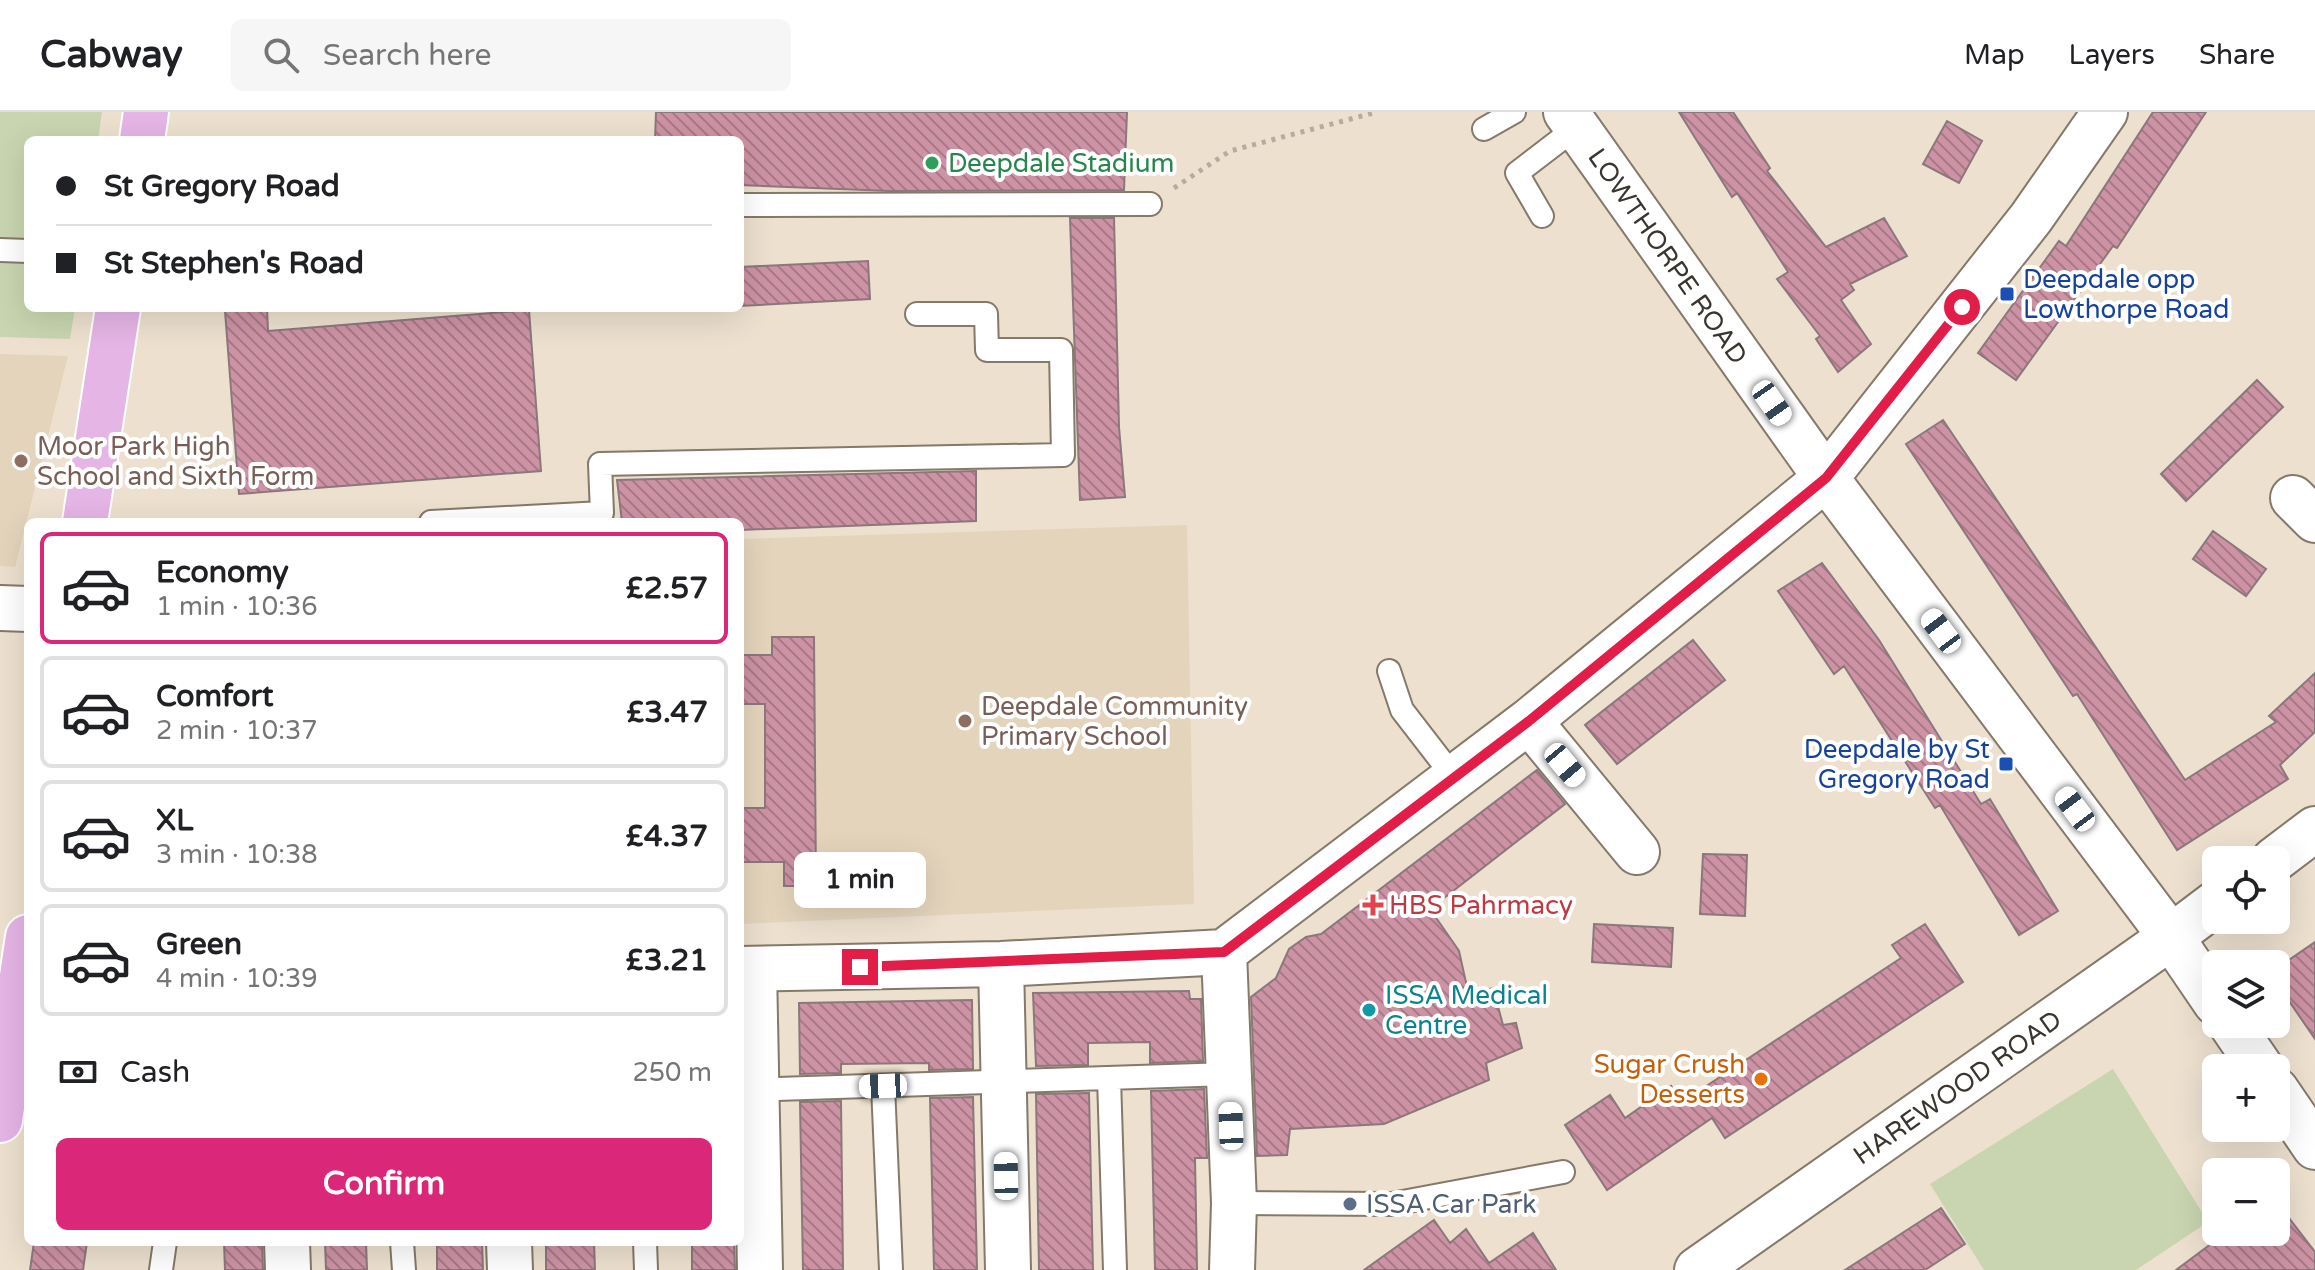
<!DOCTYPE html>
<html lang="en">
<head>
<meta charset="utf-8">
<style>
	:root { --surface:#fff; --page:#f6f6f6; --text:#202124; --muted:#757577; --line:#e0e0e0; --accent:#db2777 }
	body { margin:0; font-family:"Varela Round",sans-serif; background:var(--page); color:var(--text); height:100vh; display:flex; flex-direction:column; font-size:30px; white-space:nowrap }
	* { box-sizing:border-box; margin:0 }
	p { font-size:26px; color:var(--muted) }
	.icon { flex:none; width:44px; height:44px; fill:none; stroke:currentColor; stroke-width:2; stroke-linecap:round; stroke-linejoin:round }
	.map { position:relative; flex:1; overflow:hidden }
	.details { position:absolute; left:24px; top:406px; width:720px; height:728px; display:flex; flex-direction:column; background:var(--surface); border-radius:12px; box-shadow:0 8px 32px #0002 }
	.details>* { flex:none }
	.top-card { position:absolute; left:24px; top:24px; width:720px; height:176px; border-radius:12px; box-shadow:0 8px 32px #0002; display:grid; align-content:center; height:176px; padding:0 32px; background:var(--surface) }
	.controls { position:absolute; left:2202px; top:734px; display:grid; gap:16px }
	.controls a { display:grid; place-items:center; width:88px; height:88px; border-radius:12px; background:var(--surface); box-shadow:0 8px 32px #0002; font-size:40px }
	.end { position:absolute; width:36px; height:36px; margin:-18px; border:10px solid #e11d48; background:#fff; box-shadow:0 0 0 4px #fff }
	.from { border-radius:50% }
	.bubble { position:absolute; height:56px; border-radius:12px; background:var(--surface); box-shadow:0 8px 32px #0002; font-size:26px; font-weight:700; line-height:56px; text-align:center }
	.car { position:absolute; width:24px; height:48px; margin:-24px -12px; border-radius:10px; box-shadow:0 0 6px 2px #0007; background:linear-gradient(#fff 24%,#345 0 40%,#fff 0 76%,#345 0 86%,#fff 0) }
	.top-card b { display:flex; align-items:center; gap:28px; height:76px; font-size:30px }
	.top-card b+b { border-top:2px solid var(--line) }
	.top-card i { width:20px; height:20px; background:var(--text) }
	ul { padding:14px 0 0; list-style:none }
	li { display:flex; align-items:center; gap:24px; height:112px; margin:0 16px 12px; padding:0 16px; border:4px solid var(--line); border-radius:12px }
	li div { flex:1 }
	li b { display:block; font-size:30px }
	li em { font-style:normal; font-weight:700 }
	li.current { border-color:var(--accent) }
	li>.icon { width:72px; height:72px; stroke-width:1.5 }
	.pay { display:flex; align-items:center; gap:20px; height:88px; padding:0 32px; font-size:30px }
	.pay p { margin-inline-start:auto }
	.action { display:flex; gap:16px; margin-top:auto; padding:16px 32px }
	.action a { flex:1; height:92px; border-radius:12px; background:var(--accent); color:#fff; font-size:32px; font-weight:700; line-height:92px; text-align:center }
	header { display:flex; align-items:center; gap:48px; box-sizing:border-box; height:112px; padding:0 40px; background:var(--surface); border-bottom:2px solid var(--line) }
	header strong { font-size:38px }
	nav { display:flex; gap:44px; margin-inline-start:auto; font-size:28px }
	.search { width:560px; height:72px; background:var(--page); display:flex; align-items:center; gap:20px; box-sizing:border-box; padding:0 28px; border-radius:12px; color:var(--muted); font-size:30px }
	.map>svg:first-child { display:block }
	.built { fill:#e4d4bc }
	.green { fill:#c9d5b0 }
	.building { fill:url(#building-back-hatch); stroke:#8c777d; stroke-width:2 }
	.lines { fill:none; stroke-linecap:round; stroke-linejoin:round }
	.lane-casing { stroke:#84796a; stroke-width:26 }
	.street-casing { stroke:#84796a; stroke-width:48 }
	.secondary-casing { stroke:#84796a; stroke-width:48 }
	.primary-casing { stroke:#fff; stroke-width:48 }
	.path { stroke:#b6ac9e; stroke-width:5; stroke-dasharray:4 6; stroke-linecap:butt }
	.lane { stroke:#fff; stroke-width:22 }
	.street { stroke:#fff; stroke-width:44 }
	.secondary { stroke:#fff; stroke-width:44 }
	.primary { stroke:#e5b5e5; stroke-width:44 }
	.route { stroke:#e11d48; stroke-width:10 }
	.leisure-dot { fill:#2e9e5b; stroke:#fff; stroke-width:3 }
	.transit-dot { fill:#1a4fb4; stroke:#fff; stroke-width:3 }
	.education-dot { fill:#8d6e63; stroke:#fff; stroke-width:3 }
	.health-dot { fill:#e0444e; stroke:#fff; stroke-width:3 }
	.culture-dot { fill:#0f9aa8; stroke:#fff; stroke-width:3 }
	.food-dot { fill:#e8710a; stroke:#fff; stroke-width:3 }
	.service-dot { fill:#5c6f8a; stroke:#fff; stroke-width:3 }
	.labels { text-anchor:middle; stroke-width:8; stroke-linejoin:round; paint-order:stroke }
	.leisure-label { font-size:26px; fill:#27864d; stroke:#fff; text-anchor:start }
	.street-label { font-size:26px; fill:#3a362f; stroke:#fff }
	.transit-label { font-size:26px; fill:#164399; stroke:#fff; text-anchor:start }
	.education-label { font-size:26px; fill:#785e54; stroke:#fff; text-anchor:start }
	.health-label { font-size:26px; fill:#be3a42; stroke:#fff; text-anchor:start }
	.culture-label { font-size:26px; fill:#0d838f; stroke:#fff; text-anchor:start }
	.food-label { font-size:26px; fill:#c56008; stroke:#fff; text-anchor:end }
	.service-label { font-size:26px; fill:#4e5e75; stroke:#fff; text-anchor:start }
</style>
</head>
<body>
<header>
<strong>Cabway</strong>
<div class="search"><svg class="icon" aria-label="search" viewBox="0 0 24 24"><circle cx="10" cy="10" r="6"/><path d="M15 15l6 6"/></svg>Search here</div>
<nav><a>Map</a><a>Layers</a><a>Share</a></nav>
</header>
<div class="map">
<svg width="2315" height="1158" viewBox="0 0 2315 1158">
	<defs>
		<pattern id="building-back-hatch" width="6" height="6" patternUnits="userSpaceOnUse" patternTransform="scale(2)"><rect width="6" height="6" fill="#cd93a4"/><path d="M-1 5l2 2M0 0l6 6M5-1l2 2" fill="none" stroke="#a77986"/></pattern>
	</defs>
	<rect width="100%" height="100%" fill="#ede0cf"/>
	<!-- built -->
	<path class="built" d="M0 242 68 244 15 455 0 454Z
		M1187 413 1194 792 740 812V427Z"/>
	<!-- green -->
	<path class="green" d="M0 0H102L98 28H28V196H75L70 227 0 225Z
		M2113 957 2208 1110 2136 1158H1984L1930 1072Z"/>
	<!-- building -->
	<path class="building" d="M656 0H1127L1124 78 890 79 740 73V28H655Z
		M1679 0H1733L1770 56 1767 59 1826 135 1884 106 1907 144 1850 172 1854 178 1841 188 1871 232 1838 260 1816 227 1820 224 1777 167 1788 160 1737 81 1732 85Z
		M2153 0H2206L2117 136 2113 134 2016 268 1978 241 2059 129 2066 134Z
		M1947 9 1982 29 1959 71 1923 52Z
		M1070 106H1114L1119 315 1125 385 1080 388Z
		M868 149 870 187 740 194V155Z
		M267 196 268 219 529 198 541 359 239 382 225 199Z
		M2257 268 2283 295 2186 389 2161 362Z
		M1943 308 2185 668 2276 610 2269 604 2315 561V620L2280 653 2288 667 2177 738 2077 582 2073 584 1906 332Z
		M976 359V409L740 418V410H622L617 368Z
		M2213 419 2266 457 2246 484 2193 447Z
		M1822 451 1879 528 1981 692 1990 687 2058 799 2019 823 1940 693 1935 696 1844 554 1834 562 1778 479Z
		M772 525H814L816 774H784V750H740V696H765V592H740V543H772Z
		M1693 528 1725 568 1617 652 1585 613Z
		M1537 658 1565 692 1430 797 1459 839 1469 884 1493 876 1503 913 1516 911 1522 936 1486 951 1489 968 1384 1012 1290 1017 1287 1043 1257 1044 1251 885 1276 866 1289 837 1306 825 1321 822Z
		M1703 742 1747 743 1745 804 1700 802Z
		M1594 812 1673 816 1671 855 1592 850Z
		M1925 812 1963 870 1725 1026 1712 1006 1607 1078 1565 1013 1610 983 1625 1006 1671 974 1682 990 1901 846 1892 833Z
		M2315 830V927L2276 870V857Z
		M1189 879 1190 887H1201L1203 949 1150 951V930L1088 931V953L1036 954 1033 881Z
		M972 888 973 957 929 958V951L841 952V961L800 962 799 891Z
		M1204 977 1207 1046H1195L1197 1158H1155L1151 979Z
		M1089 981 1093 1158H1039L1036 982Z
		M973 985 977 1158H934L930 986Z
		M841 989 843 1158H803L800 990Z
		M2276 1089 2315 1140V1158H2176L2227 1120H2276Z
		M1941 1096 1965 1132 1925 1158H1845Z
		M1434 1108 1450 1131 1466 1117 1489 1151 1533 1121 1556 1158H1364Z
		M34 1130H87L83 1158H30Z
		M224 1130H262L263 1158H225Z
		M325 1130H366L367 1158H326Z
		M437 1130H482L483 1158H437Z
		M546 1130H594L595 1158H546Z
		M692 1130H734L735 1158H692Z"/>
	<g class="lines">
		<!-- lane casing -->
		<g class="lane-casing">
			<path id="lane" d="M1484 17 1514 0
				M740 93 1150 92
				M1542 104 1517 61 1577 15
				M0 138 28 139
				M431 410 602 401 600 352 1063 343 1061 238H987L986 202H917
				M1389 559 1402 598 1453 664
				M1109 966 1115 1158
				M883 974 891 1158
				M749 978 1229 962
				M1234 1091 1392 1092 1563 1060
				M402 1130 404 1158
				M645 1130 646 1158
				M161 1158 165 1130"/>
		</g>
		<!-- street casing -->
		<g class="street-casing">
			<path id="street" d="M2293 386 2315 408
				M0 496 28 497
				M1529 609 1637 740
				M2274 748 2315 717
				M2171 825 2216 791
				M1224 840 1529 609 1826 366 1566 0
				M1224 840 1234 1091 1232 1158
				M1001 852 1008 1158
				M740 857 1001 852 1224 840
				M754 857 760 1158
				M287 1130 288 1158
				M509 1130 510 1158"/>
		</g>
		<!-- secondary casing -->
		<g class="secondary-casing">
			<g id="secondary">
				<path d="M2105 0 2031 106 1826 366 2171 825 2216 891"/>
				<path d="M2231 912 2261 956"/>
				<path d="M2276 978 2315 1035"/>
				<path id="s1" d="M1697 1158 2171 825"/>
			</g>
		</g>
		<!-- primary casing -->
		<g class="primary-casing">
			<path id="primary" d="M142 28 146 0
				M85 410 118 196
				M0 1008 28 825"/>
		</g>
		<!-- path -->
		<path class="path" d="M1174 76 1230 39 1377 0"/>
		<!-- lane -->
		<use href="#lane" class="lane"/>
		<!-- street -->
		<use href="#street" class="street"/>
		<!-- secondary -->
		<use href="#secondary" class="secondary"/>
		<!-- primary -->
		<use href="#primary" class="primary"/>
	</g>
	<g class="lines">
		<!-- route -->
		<path class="route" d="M860 855 1224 840 1529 609 1826 366 1962 195"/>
	</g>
	<!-- markers -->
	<circle class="leisure-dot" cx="932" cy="51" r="8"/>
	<g class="transit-dot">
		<rect x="1999" y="174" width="16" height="16" rx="4"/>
		<rect x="1998" y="644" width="16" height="16" rx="4"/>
	</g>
	<g class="education-dot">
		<circle cx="21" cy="349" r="8"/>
		<circle cx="965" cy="609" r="8"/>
	</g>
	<path class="health-dot" d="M1369 781h8v8h8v8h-8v8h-8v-8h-8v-8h8z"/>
	<circle class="culture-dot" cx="1369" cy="898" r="8"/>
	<circle class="food-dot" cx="1761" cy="967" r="8"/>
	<circle class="service-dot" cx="1350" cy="1092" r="8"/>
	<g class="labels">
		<!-- leisure labels -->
		<g class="leisure-label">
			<text x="948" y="60">Deepdale Stadium</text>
		</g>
		<!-- street labels -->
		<g class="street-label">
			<text transform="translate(1668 144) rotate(55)" y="9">LOWTHORPE ROAD</text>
			<text dy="9" stroke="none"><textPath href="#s1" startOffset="318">HAREWOOD ROAD</textPath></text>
		</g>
		<!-- transit labels -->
		<g class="transit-label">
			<text x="2023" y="176">Deepdale opp<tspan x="2023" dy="30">Lowthorpe Road</tspan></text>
			<text x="1990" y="646" text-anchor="end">Deepdale by St<tspan x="1990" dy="30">Gregory Road</tspan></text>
		</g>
		<!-- education labels -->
		<g class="education-label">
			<text x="37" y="343">Moor Park High<tspan x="37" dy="30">School and Sixth Form</tspan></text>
			<text x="981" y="603">Deepdale Community<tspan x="981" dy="30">Primary School</tspan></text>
		</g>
		<!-- health labels -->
		<g class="health-label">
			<text x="1389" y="802">HBS Pahrmacy</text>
		</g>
		<!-- culture labels -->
		<g class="culture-label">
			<text x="1385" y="892">ISSA Medical<tspan x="1385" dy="30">Centre</tspan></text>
		</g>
		<!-- food labels -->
		<g class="food-label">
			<text x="1745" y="961">Sugar Crush<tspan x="1745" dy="30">Desserts</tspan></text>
		</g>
		<!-- service labels -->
		<g class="service-label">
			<text x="1366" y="1101">ISSA Car Park</text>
		</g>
	</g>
</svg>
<div class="controls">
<a><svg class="icon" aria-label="locate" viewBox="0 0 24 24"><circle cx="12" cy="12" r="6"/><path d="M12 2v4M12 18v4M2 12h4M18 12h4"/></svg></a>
<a><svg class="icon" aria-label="layers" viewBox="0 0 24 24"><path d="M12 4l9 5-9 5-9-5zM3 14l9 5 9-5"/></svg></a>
<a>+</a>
<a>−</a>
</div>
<i class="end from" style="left:1962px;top:195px"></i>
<i class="end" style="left:860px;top:855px"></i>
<div class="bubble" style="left:794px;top:740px;width:132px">1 min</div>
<i class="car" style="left:1772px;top:291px;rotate:145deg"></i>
<i class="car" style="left:1941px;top:519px;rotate:323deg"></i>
<i class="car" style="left:1565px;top:653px;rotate:140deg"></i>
<i class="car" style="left:2075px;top:697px;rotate:323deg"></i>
<i class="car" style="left:883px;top:974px;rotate:268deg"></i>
<i class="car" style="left:1231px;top:1014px;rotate:358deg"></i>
<i class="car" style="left:1006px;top:1064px;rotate:359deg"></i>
<div class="top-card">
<b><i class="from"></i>St Gregory Road</b>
<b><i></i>St Stephen's Road</b>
</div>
<section class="details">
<ul>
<li class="current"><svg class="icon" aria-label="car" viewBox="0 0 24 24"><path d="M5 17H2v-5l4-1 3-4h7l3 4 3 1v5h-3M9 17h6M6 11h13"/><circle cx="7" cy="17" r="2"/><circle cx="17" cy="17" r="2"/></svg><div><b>Economy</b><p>1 min · 10:36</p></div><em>£2.57</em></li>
<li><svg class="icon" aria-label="car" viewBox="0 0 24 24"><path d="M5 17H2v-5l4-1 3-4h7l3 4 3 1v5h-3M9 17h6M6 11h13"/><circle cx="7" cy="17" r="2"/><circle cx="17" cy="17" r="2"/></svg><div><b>Comfort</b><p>2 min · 10:37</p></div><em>£3.47</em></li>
<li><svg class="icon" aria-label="car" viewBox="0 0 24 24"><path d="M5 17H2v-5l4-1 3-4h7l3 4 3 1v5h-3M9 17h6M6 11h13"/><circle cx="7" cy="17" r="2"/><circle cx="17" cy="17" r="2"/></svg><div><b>XL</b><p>3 min · 10:38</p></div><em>£4.37</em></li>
<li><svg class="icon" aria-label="car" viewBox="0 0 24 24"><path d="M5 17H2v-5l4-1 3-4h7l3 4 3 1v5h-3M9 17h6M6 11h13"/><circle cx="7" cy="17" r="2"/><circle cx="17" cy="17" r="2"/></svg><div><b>Green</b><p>4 min · 10:39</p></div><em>£3.21</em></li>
</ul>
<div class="pay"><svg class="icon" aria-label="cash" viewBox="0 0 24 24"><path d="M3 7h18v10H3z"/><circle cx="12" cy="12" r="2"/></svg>Cash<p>250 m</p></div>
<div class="action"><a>Confirm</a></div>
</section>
</div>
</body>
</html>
